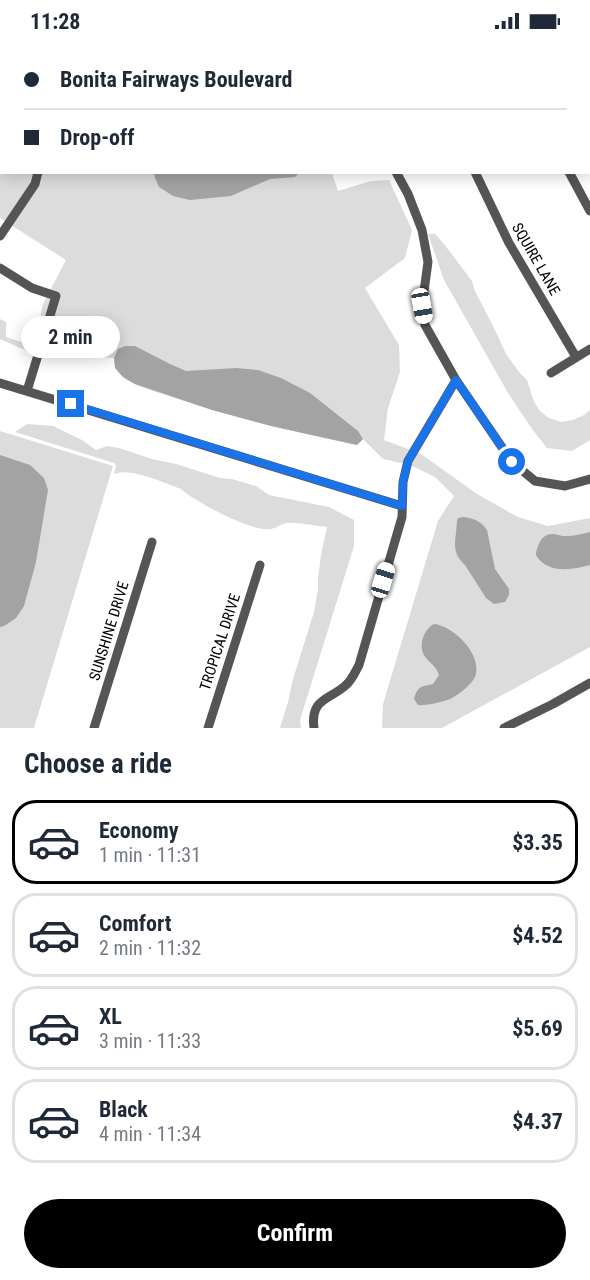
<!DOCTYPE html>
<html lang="en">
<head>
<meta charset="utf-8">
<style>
	:root { --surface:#fff; --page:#f6f6f7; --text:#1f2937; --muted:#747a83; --line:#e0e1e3; --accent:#000 }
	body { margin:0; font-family:"Roboto Condensed",sans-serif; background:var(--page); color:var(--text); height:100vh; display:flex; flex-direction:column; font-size:22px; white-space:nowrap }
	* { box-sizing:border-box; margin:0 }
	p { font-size:20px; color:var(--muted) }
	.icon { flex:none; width:33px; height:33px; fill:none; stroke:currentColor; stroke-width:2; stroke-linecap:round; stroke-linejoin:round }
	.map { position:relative; height:686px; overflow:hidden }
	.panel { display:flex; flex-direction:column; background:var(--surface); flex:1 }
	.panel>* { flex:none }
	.banner { position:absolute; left:0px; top:0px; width:591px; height:132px; box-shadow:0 3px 15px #0003; display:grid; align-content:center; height:132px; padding:0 24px; background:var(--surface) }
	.end { position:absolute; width:27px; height:27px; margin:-14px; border:8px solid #1a73e8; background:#fff; box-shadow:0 0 0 3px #fff }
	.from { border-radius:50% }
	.bubble { position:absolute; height:42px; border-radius:21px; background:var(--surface); box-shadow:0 3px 15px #0003; font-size:20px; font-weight:700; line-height:42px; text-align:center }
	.car { position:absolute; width:18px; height:36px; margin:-18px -9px; border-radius:8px; box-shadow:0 0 4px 2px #0007; background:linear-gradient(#fff 24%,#345 0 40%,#fff 0 76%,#345 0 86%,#fff 0) }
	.banner b { display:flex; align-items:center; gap:21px; height:57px; font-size:22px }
	.banner b+b { border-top:2px solid var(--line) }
	.banner i { width:15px; height:15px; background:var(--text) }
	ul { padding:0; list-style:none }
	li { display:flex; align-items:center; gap:18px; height:84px; margin:0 12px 9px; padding:0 12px; border:3px solid var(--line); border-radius:24px }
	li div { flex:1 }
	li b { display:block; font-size:22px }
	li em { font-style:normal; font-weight:700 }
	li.active { border-color:var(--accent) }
	li>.icon { width:54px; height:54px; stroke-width:1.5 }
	h2 { padding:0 24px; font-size:27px; line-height:72px }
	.button { display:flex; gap:12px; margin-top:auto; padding:12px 24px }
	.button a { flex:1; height:69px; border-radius:36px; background:var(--accent); color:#fff; font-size:24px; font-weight:700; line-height:69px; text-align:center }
	.status { display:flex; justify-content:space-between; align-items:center; height:42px; padding:0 30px; background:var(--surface); direction:ltr }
	.status svg { height:16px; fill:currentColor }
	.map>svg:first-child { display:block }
	.green { fill:#dcdcdc }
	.water { fill:#a3a3a3 }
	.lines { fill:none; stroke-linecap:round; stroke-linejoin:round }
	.minor { stroke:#555; stroke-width:9 }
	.route { stroke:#1a73e8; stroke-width:8 }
	.labels { text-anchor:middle; stroke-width:5; stroke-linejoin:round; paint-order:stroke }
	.street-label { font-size:15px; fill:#000; stroke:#fff }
</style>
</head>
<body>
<div class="status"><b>11:28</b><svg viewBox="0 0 49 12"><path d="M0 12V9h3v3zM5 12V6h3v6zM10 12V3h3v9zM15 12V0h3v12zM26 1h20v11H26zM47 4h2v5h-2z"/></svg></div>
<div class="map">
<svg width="590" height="686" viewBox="0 0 590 686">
	<rect width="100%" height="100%" fill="#fff"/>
	<!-- green -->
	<path class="green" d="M0 0H286L287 1 2 2V130L332 131 338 149 371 139 389 138 412 188 405 216 365 246 399 303 400 330 388 366 384 398 421 412 477 452 518 475 548 484 590 476V605L442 686H382L383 662 438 479 454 454 435 435 410 423 383 417 363 397 357 403C295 390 235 376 175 356 159 350 138 346 124 336 117 330 115 325 114 316L30 310 0 297V277L6 280V295L34 304 43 262 66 218 0 176Z
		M428 192H435L444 202 472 239 475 249 496 290 506 312 519 330 527 338 534 360 540 369 549 376 561 380 573 378 584 373 590 368V398L572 409 547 406 532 387 508 351 444 238Z
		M27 382 53 384 82 398 96 408 107 404 119 406 152 417 176 422 220 436 232 437 256 444 269 453 329 465 354 478V504L300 678 301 686H280L288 660 293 637 314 570 318 547V536L321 513 327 485C319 484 292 480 286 481 276 484 276 488 264 487 244 485 195 460 181 447 164 441 130 425 114 432L116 424 114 421 15 390Z
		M0 389 113 424 34 686H0Z"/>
	<!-- water -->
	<path class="water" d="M154 131V130L299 131 295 135 270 137 231 154 190 158 173 154 159 145 155 136Z
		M125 304H135L170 322 186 329 236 326 258 328 281 336 310 351 358 389 363 397 357 403 271 384 212 368 135 342 123 335 115 326 114 316 118 307Z
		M0 413 30 423 44 436 48 448 36 520 24 564 16 576 4 584 0 585Z
		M463 475C473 476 481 479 487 488L495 527 509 547V553L505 560 494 562 486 556 465 523C454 513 454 504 456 491 457 485 456 481 458 476Z
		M590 490V523C571 528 547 532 536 513 537 503 542 492 552 492 557 492 562 495 566 494 574 494 582 492 590 490Z
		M434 582C453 584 480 610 476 631 475 641 458 653 450 657 443 660 425 664 418 663L414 657C418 643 421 645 433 642L439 633C435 622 429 621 424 613 418 603 424 587 434 582Z"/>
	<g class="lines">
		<!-- minor -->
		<path class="minor" d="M356 0 357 2
			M430 0 431 2
			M520 0V2
			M65 2V0
			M396 130 408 152 422 188 428 220 422 264 425 283 456 338 512 420 535 439 565 444 590 437
			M475 130 509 201 576 315
			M569 130 590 169
			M0 194 35 142 38 130
			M0 226 32 246 56 254 27 349
			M551 331 590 307
			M0 341 402 464
			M94 686 152 500
			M208 686 260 523
			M314 686C310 656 330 658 346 643 352 638 355 630 359 623L402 475 403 440 408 419 456 338
			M504 686 553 662 590 641"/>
	</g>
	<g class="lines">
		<!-- route -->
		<path class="route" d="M71 362 402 464 403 440 408 419 456 338 512 420"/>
	</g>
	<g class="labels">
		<!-- street labels -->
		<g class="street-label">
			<text transform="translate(536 217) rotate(60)" y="5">SQUIRE LANE</text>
			<text transform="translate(109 589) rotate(-73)" y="5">SUNSHINE DRIVE</text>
			<text transform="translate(220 600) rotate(-72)" y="5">TROPICAL DRIVE</text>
		</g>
	</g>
</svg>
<i class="end from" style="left:512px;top:420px"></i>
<i class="end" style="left:71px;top:362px"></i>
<div class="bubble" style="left:21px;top:274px;width:99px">2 min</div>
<i class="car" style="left:422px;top:264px;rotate:170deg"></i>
<i class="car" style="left:383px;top:538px;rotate:17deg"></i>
<div class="banner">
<b><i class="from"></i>Bonita Fairways Boulevard</b>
<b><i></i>Drop-off</b>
</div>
</div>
<section class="panel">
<h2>Choose a ride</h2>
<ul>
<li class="active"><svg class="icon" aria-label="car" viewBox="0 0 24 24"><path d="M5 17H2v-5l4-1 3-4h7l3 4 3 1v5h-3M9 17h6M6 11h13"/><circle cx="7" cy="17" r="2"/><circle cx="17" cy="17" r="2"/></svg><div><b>Economy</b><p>1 min · 11:31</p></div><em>$3.35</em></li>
<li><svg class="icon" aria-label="car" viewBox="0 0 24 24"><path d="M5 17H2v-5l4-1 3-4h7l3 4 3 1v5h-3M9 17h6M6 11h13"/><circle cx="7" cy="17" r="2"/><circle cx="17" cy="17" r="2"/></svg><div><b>Comfort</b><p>2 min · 11:32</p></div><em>$4.52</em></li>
<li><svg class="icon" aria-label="car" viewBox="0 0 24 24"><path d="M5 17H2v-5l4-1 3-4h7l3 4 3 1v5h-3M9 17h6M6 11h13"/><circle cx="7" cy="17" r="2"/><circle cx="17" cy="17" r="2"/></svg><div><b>XL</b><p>3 min · 11:33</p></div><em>$5.69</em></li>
<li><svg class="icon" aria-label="car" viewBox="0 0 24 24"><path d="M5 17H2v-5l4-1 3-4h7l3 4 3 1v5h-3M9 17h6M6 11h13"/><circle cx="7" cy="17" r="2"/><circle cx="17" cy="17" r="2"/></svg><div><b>Black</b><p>4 min · 11:34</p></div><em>$4.37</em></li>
</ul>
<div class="button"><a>Confirm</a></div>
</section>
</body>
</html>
